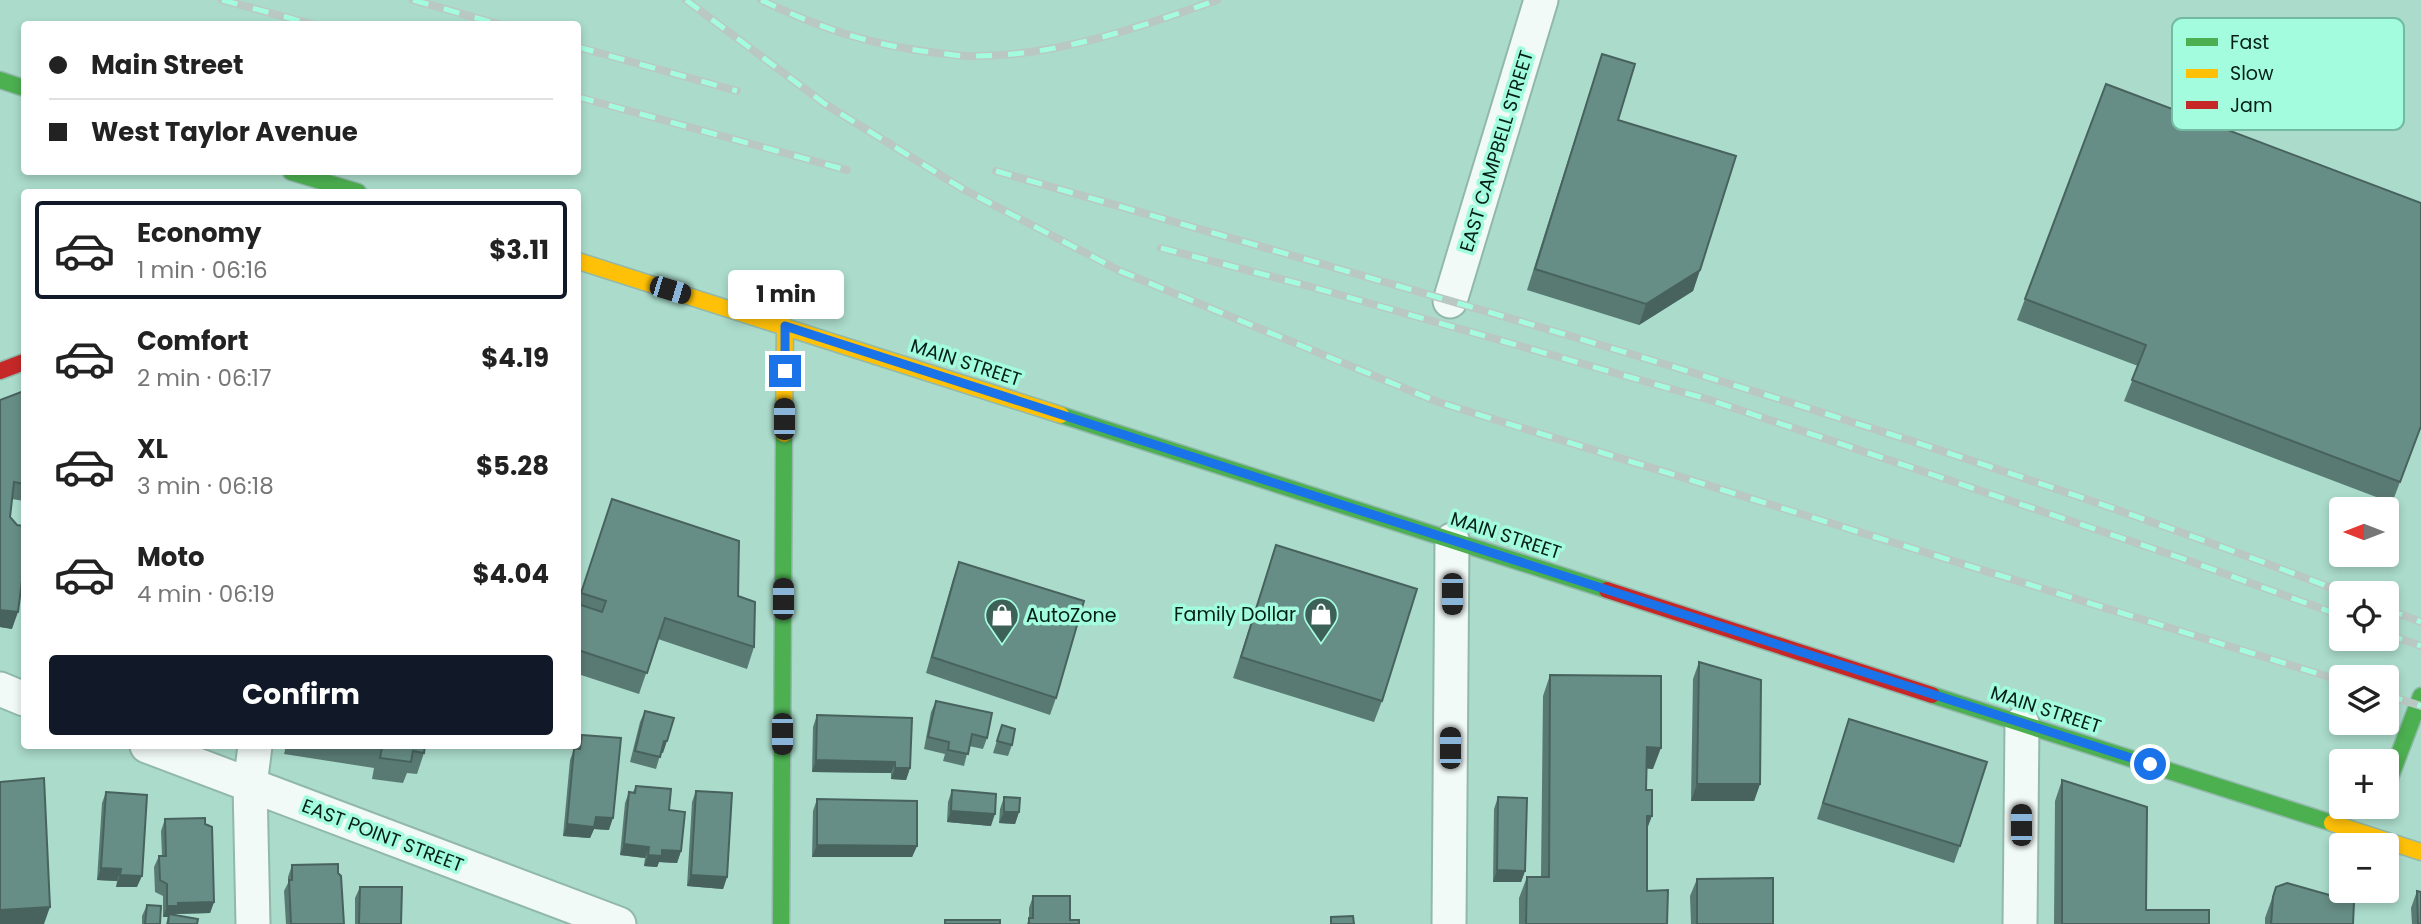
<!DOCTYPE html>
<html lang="en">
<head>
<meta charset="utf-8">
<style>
	:root { --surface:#fff; --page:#f2f2f2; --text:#222; --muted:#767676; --line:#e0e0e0; --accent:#111827 }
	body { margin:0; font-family:Poppins,sans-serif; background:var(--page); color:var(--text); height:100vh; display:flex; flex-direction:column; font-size:26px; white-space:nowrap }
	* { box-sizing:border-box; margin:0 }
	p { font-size:23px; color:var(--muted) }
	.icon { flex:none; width:38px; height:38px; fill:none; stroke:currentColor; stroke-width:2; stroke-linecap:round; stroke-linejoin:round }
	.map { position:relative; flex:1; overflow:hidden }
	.details { position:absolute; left:21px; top:189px; width:560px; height:560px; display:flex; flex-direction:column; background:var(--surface); border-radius:7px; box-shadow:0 4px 10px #0003 }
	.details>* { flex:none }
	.hud { position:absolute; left:21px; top:21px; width:560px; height:154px; border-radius:7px; box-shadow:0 4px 10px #0003; display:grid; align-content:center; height:154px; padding:0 28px; background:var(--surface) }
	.needle { width:46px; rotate:270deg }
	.controls { position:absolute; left:2329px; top:497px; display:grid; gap:14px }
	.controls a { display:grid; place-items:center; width:70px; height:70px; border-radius:7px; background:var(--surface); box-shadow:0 4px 10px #0003; font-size:35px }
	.end { position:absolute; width:32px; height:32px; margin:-16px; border:9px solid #1a73e8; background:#fff; box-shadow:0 0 0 4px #fff }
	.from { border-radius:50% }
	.bubble { position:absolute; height:49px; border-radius:7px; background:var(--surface); box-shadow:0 4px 10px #0003; font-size:23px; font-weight:700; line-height:49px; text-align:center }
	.car { position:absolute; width:21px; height:42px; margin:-21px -10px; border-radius:9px; box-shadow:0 0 5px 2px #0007; background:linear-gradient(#222 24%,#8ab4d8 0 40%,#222 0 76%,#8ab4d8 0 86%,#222 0) }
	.hud b { display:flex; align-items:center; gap:24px; height:66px; font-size:26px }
	.hud b+b { border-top:2px solid var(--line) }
	.hud i { width:18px; height:18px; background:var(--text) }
	ul { padding:12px 0 0; list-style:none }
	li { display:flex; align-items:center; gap:21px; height:98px; margin:0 14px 10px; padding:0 14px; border:4px solid transparent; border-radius:7px }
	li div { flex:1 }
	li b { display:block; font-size:26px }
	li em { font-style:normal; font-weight:700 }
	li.current { border-color:var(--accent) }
	li>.icon { width:63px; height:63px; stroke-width:1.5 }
	.action { display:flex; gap:14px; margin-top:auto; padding:14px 28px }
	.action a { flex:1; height:80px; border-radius:7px; background:var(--accent); color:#fff; font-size:28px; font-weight:700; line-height:80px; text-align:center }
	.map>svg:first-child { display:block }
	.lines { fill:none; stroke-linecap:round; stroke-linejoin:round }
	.street-casing { stroke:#91b8ab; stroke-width:37 }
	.fast-casing { stroke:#91b8ab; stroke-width:19 }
	.slow-casing { stroke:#91b8ab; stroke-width:19 }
	.jam-casing { stroke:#91b8ab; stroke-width:19 }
	.street { stroke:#f2faf7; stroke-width:33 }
	.fast { stroke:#4caf50; stroke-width:16 }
	.slow { stroke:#ffc107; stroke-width:16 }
	.jam { stroke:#c62828; stroke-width:16 }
	.rail-casing { stroke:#bac8c3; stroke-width:8 }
	.rail { stroke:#a3fcde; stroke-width:5; stroke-dasharray:16; stroke-linecap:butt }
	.wall { fill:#597a73 }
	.shaded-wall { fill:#48635e }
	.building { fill:#678e86; stroke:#48635e; stroke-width:2 }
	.route { stroke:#1a73e8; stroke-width:9 }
	.labels { text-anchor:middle; stroke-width:7; stroke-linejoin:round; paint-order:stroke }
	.street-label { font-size:19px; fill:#031f17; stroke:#a3fcde }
	.poi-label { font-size:19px; fill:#031f17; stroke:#a3fcde; text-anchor:end }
	.key { fill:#a3fcde; stroke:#73baa2; stroke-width:2 }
	.key-label { font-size:19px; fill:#031f17 }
</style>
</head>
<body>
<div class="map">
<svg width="2421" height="924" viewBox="0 0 2421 924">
	<rect width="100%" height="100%" fill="#aadbcb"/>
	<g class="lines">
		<!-- street casing -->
		<g class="street-casing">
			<path id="street" d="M1450 301 1541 0
				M0 689 24 699
				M147 746 619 924
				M253 924 250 785 255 746
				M1449 924 1452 540
				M2020 924 2022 723"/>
		</g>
		<!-- fast casing -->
		<g class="fast-casing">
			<path id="fast" d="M0 80 24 88
				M291 172 358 192
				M1061 415 1607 590
				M1932 695 2332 823
				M2387 786 2421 696
				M781 924 784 434"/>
		</g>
		<!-- slow casing -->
		<g class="slow-casing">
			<path id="slow" d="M578 261 1061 415
				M784 434 785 326
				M2332 823 2421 852"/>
		</g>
		<!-- jam casing -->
		<g class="jam-casing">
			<path id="jam" d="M0 371 24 362
				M1607 590 1932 695"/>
		</g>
		<!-- street -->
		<use href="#street" class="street"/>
		<!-- fast -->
		<use href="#fast" class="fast"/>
		<!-- slow -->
		<use href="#slow" class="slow"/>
		<!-- jam -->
		<use href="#jam" class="jam"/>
		<!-- rail casing -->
		<g class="rail-casing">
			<path id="rail" d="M222 0 312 24
				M413 0 498 24
				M686 0 825 104 963 189 1120 271 1438 402 2342 681
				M761 0C823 29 869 45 938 53 950 54 963 57 975 56 1058 56 1140 27 1217 0
				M578 47 737 91
				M578 97 847 170
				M996 171C1449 301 1905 424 2345 593
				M1161 248 1312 287 1707 399 2181 558 2342 616
				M2387 609 2421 622
				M2387 634 2421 646
				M2387 695 2421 706"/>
		</g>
		<!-- rail -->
		<use href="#rail" class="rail"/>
	</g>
	<!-- wall -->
	<path class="wall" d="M1602 54 1618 120 1700 270 1693 291 1639 325 1527 290 1595 75Z
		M2106 84 2421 427 2392 503 2124 401 2138 366 2017 320Z
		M24 391V501L12 499 10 517 12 629 0 627V400Z
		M612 499 738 596 754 647 747 669 658 639 639 694 578 674V601Z
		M1276 545 1382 701 1374 722 1233 678Z
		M959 562 1056 698 1050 715 926 673 953 579Z
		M1699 662 1760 784 1754 801H1691L1693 679Z
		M1550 675 1653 769 1647 768V891L1667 924H1519V898L1527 877H1541L1543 696Z
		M936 701 987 738 983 749 969 746 964 766 943 761 945 754 924 749 931 712Z
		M645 711 663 753 661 752 656 769 630 762 640 722Z
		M817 715 910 768 906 780 891 779V773L812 772 813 727Z
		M1849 719 1960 846 1954 863 1817 819Z
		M1002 725 1012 745 1008 756 993 753Z
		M582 735 609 830 594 829 590 838 563 836 570 760 574 749H577Z
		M286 746H425L424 753 417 774 407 773 403 783 372 779 374 768 284 754Z
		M2062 780 2146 910 2209 924H2054L2055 801Z
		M636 786 669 810 681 851 677 863 659 862 657 867 644 866 645 858 620 855 625 803 629 792H633Z
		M952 790 991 826 947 822 948 802Z
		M696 791 727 877 723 889 687 886 692 802Z
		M106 792 137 887H116L117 881 97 880 102 803Z
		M1004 797 1019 812 1015 824 999 823 1000 809Z
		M1498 797 1525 871 1521 882H1493L1494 809Z
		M817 799 917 846 912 857H812L813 811Z
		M165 819 205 824 214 902 210 913 175 914V915L197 924H166L168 917H163V896L155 892 154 867 159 856H162L161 831Z
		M292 865 338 873 344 924H286L284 891 288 883V877Z
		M1697 879 1773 924H1691L1690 896Z
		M360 887 401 924H355V898Z
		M2276 887 2353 924H2265V918Z
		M2417 891 2421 924H2412L2411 908Z
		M1033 896 1070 920 1079 924H1027L1029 918V908Z
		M147 905 160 924H142V916Z"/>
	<!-- shaded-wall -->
	<path class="shaded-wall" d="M1700 270 1693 291 1639 325 1646 304Z
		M0 610 18 612 12 629 0 627Z
		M664 741H667L663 753 660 752Z
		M1647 747 1661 748 1653 769 1639 768Z
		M816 760 895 762 891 773 812 772Z
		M895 768H910L906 780 891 779Z
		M1697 784H1760L1754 801H1691Z
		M951 811 995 814 991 826 947 822Z
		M1004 812H1019L1015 824 999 823Z
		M1647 816H1652L1644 837Z
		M596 817 613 818 609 830 594 829 590 838 563 836 567 824Z
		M624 844 649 847 645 858 620 855Z
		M817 845 917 846 912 857H812Z
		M662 850 681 851 677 863 659 862 657 867 644 866 648 855Z
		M101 868 121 869 117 881 97 880Z
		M1497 870 1525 871 1521 882H1493Z
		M120 875 142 876 137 887H116Z
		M691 875 727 877 723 889 687 886Z
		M214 902 210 913 175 914 174 917H163L167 906 178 903Z
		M50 907 44 924H0V910Z"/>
	<!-- building -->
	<path class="building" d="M1602 54 1635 64 1618 120 1736 156 1700 270 1646 304 1535 269Z
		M2106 84 2421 203V426L2400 482 2132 380 2146 345 2025 299Z
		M24 391V484L14 482 10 517 17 525 24 526V565L18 612 0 610V400Z
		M612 499 739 541 738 596 755 602 754 647 665 618 647 673 578 650V604L602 612 606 601 581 593Z
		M1276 545 1417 589 1382 701 1241 657Z
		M959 562 1084 601 1056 698 932 657Z
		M1699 662 1761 680 1760 784H1697Z
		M1550 675 1661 676V748L1647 747 1646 790H1652V816H1647V891L1668 890 1667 924H1526L1527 877H1549Z
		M936 701 992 713 987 738 972 734 968 754 948 750 949 742 928 737Z
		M645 711 674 718 667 741H664L660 757 635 751Z
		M817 715 912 718 910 768H895V762L816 760Z
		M1849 719 1987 762 1960 846 1823 803Z
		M1002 725 1015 729 1012 745 997 741Z
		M582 735 621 738 613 818 596 817 594 827 567 824 574 749H580Z
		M374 746H425L424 753 413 751 411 762 380 758 382 747Z
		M44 778 50 907 0 910V782Z
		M2062 780 2147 807 2146 910H2209V924H2062Z
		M636 786 671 789 669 810 685 812 681 851 662 850V856L648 855 649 847 624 844 629 792 635 793Z
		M952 790 996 794 995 814 951 811Z
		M696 791 732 793 727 877 691 875Z
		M106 792 147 795 142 876 120 875 121 869 101 868Z
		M1004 797 1020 798 1019 812H1004Z
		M1498 797 1527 798 1525 871 1497 870Z
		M817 799 917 801V846L817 845Z
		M205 818V824L212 827 214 902 178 903V906H167V884L160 880 159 856H166L165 819Z
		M338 864V873L341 876 344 924H291L289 880H292V865Z
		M1773 878V924H1697V879Z
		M2287 883 2354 902 2353 924H2271L2273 897 2276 887Z
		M360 887H402L401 924H359Z
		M2417 891 2421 892V924H2418Z
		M1033 896H1070V920H1079V924H1029V918H1033Z
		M147 905 161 906 160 924H145Z
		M169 914 198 919 197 924H168Z
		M1353 916 1354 924H1331V917Z
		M945 920H1000V924H945Z"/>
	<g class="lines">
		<!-- route -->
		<path class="route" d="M785 371V326L2150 764"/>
	</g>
	<!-- icons -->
	<defs>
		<g id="shop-pin" transform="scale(1.75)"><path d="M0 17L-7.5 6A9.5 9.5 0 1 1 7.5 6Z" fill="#3d6156" stroke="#a3fcde"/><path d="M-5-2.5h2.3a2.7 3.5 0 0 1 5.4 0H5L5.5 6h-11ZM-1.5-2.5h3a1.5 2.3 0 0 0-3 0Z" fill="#fff"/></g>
	</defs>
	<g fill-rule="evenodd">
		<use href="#shop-pin" x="1321" y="614"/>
		<use href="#shop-pin" x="1002" y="615"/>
	</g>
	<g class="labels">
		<!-- street labels -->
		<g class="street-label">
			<text transform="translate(1496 151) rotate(-73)" y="7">EAST CAMPBELL STREET</text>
			<text transform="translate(966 362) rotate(18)" y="7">MAIN STREET</text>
			<text transform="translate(1506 535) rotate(18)" y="7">MAIN STREET</text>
			<text transform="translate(2046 709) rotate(18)" y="7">MAIN STREET</text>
			<text transform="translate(383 835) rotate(21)" y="7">EAST POINT STREET</text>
		</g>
		<!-- poi labels -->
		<g class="poi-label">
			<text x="1296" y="621">Family Dollar</text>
			<text x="1026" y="622" text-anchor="start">AutoZone</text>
		</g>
	</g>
	<!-- legend -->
	<rect x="2172" y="18" width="232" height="112" rx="10" class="key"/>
	<rect x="2186" y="38" width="32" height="8" fill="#4caf50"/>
	<rect x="2186" y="69" width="32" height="9" fill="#ffc107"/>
	<rect x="2186" y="101" width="32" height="8" fill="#c62828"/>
	<g class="key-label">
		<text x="2230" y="49">Fast</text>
		<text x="2230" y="80">Slow</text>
		<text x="2230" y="112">Jam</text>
	</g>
</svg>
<div class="controls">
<a><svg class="needle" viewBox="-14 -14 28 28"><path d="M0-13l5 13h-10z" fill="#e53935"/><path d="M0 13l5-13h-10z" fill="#767676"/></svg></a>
<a><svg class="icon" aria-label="locate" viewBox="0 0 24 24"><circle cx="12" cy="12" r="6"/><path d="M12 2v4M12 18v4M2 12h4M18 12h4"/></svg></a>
<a><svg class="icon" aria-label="layers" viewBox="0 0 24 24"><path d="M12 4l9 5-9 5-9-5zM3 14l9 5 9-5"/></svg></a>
<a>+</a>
<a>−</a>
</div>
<i class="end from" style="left:2150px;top:764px"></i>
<i class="end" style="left:785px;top:371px"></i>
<div class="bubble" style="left:728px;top:270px;width:116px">1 min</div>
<i class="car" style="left:670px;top:290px;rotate:107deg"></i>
<i class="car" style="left:784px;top:419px;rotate:0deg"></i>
<i class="car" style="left:1452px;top:594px;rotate:180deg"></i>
<i class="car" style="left:783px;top:599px;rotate:0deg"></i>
<i class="car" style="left:782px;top:734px;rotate:180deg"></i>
<i class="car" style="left:1450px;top:748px;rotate:0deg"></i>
<i class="car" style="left:2021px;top:825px;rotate:0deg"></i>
<div class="hud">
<b><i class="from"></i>Main Street</b>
<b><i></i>West Taylor Avenue</b>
</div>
<section class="details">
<ul>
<li class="current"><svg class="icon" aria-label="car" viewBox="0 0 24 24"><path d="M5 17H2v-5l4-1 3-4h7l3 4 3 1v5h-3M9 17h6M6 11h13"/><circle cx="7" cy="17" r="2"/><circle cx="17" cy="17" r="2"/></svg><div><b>Economy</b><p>1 min · 06:16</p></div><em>$3.11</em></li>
<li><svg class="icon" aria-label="car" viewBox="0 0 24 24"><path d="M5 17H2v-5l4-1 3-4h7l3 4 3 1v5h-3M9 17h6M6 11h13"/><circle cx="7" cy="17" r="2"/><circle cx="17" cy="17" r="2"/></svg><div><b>Comfort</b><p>2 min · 06:17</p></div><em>$4.19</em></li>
<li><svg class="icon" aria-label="car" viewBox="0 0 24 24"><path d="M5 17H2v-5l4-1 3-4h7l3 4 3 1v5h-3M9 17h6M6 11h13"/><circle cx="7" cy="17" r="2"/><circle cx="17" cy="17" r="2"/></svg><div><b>XL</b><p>3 min · 06:18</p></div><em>$5.28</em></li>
<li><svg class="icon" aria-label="car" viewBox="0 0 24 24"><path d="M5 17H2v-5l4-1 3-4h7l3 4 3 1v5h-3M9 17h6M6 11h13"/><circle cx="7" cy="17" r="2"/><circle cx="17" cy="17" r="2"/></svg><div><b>Moto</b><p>4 min · 06:19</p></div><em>$4.04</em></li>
</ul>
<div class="action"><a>Confirm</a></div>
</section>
</div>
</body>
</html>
